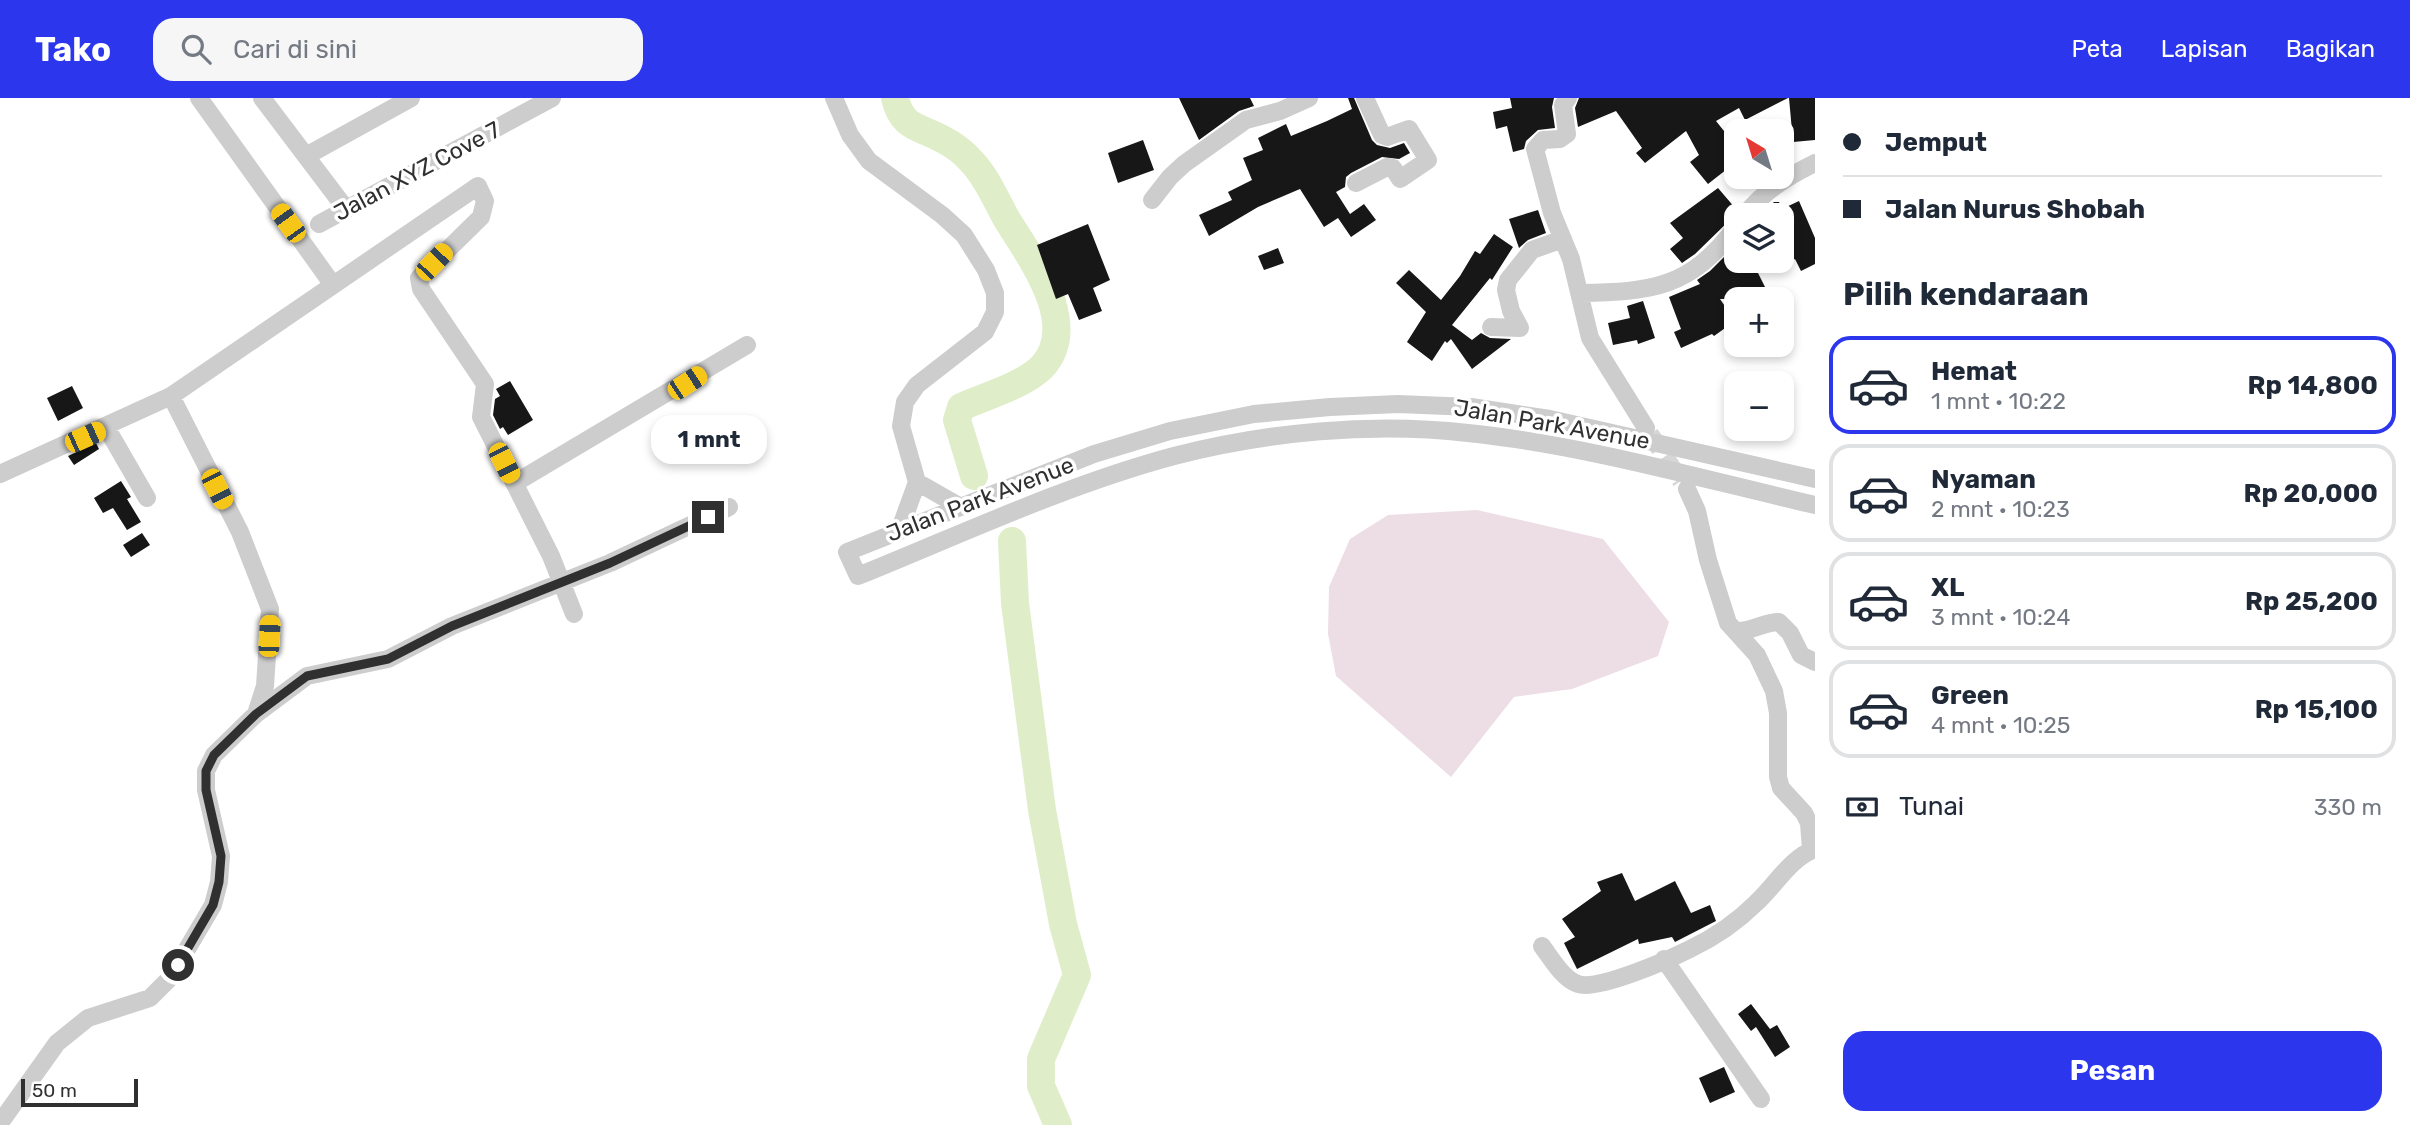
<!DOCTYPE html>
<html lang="id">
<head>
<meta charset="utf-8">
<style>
	:root { --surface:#fff; --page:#f6f6f7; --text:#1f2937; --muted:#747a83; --line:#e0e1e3; --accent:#2c37ed }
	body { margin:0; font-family:Rubik,sans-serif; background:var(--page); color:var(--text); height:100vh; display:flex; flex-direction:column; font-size:26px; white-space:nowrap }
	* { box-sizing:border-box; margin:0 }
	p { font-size:23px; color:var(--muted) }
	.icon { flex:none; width:38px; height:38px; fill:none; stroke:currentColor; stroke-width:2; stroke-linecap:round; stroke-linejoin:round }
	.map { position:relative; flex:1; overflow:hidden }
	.side { display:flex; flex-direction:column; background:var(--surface); width:595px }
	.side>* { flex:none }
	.guide { display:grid; align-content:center; height:154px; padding:0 28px; background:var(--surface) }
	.needle { width:46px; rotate:322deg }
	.fabs { position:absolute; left:1724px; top:21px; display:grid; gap:14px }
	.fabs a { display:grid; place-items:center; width:70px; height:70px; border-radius:14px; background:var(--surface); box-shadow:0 4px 10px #0003; font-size:35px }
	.scale { position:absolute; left:21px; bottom:18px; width:117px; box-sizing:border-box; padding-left:7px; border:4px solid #303030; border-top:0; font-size:19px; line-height:24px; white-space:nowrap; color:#303030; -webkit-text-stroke:5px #fff; paint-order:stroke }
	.end { position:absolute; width:32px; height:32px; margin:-16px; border:9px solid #303030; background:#fff; box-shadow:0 0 0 4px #fff }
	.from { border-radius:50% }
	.bubble { position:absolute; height:49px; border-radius:21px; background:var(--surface); box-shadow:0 4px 10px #0003; font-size:23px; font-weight:700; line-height:49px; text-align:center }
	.car { position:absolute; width:21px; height:42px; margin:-21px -10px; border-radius:9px; box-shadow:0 0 5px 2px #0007; background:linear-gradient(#f5c518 24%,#345 0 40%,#f5c518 0 76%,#345 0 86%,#f5c518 0) }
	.guide b { display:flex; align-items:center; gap:24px; height:66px; font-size:26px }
	.guide b+b { border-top:2px solid var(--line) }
	.guide i { width:18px; height:18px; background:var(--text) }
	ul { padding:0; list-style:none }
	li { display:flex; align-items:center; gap:21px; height:98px; margin:0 14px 10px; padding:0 14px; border:4px solid var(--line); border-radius:21px }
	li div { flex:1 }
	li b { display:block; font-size:26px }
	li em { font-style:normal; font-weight:700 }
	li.active { border-color:var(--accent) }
	li>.icon { width:63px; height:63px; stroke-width:1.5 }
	h2 { padding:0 28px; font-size:32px; line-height:84px }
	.pay { display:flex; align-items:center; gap:18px; height:77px; padding:0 28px; font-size:26px }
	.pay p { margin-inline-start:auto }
	.primary-button { display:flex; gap:14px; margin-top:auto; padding:14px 28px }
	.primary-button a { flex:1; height:80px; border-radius:21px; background:var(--accent); color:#fff; font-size:28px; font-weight:700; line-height:80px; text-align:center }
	header { display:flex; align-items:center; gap:42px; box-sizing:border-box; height:98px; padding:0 35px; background:var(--accent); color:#fff }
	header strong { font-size:33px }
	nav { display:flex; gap:38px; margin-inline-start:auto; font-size:24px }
	.search { width:490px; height:63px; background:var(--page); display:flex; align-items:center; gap:18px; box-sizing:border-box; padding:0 24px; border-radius:21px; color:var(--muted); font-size:26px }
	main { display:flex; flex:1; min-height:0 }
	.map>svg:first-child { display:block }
	.green { fill:#eddde5 }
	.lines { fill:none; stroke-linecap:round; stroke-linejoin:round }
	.river { stroke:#dfeec9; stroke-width:28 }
	.building { fill:#171717 }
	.minor-tunnel { stroke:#d6d6d6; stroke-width:18; stroke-dasharray:18 9; stroke-linecap:butt }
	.minor { stroke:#cdcdcd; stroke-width:18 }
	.route { stroke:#303030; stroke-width:9 }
	.labels { text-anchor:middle; stroke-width:7; stroke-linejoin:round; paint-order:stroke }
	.street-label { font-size:23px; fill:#303030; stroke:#fff }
</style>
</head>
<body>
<header>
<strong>Tako</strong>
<div class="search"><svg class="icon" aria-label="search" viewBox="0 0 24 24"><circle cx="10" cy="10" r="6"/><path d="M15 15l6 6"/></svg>Cari di sini</div>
<nav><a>Peta</a><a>Lapisan</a><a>Bagikan</a></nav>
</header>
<main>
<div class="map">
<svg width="1815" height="1027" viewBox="0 0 1815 1027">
	<rect width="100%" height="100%" fill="#fff"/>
	<!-- green -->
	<path class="green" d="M1477 412 1603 441 1669 524 1658 558 1572 591 1514 599 1451 679 1336 578 1328 536 1329 489 1350 441 1388 417Z"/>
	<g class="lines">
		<!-- river -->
		<path class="river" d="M895 0C902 31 920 28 944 42 954 47 966 57 973 65 987 80 996 102 1006 120 1029 158 1082 226 1042 269 1024 287 984 299 961 309L957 322 974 378
			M1012 443 1015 505 1042 712 1063 826 1077 877 1041 961V988L1058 1027"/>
	</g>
	<!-- building -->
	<path class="building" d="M1179 0H1250L1254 8 1239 13 1199 42Z
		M1348 0H1354L1372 42 1377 47 1390 50 1404 45 1410 55 1399 61 1382 59 1351 75 1346 79 1345 89 1336 94 1350 116 1364 106 1376 122 1351 139 1338 120 1324 129 1300 91 1258 109 1209 138 1199 117 1232 102 1228 94 1252 82 1243 60 1263 52 1258 40 1286 26 1291 38 1327 23 1352 11Z
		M1510 0H1554L1552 9 1555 30 1538 32 1526 43 1524 51 1513 54 1507 28 1496 31 1493 14 1512 10Z
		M1579 0H1788L1745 22 1739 10 1716 23 1736 48V64L1708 86 1690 64 1699 57 1686 33 1645 65 1636 55 1642 50 1616 13 1578 29 1575 10Z
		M1789 0H1815V42L1793 44Z
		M1143 42 1154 72 1118 85 1108 55Z
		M1718 90 1736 111 1734 118 1695 156 1682 165 1670 151 1683 140 1670 125Z
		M1799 103 1815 140V166L1801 173 1795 161 1785 166 1782 158V117H1760L1774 104H1779L1782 111Z
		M1538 112 1546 135 1528 142 1519 150 1509 121Z
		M1088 126 1110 182 1093 190 1102 213 1079 222 1068 196 1056 201 1037 147Z
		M1494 136 1513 149 1492 182 1490 180 1452 227 1472 242 1481 235 1490 240 1511 241 1472 271 1451 241 1447 245 1445 243 1432 263 1407 244 1426 214 1396 185 1409 172 1441 202 1460 178 1475 153 1480 156Z
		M1736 147V163H1752L1769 197 1761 201H1720L1735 223 1714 238 1712 236 1681 250 1674 234 1681 231 1669 199 1700 186 1697 182 1710 173Z
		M1278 150 1284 165 1264 172 1258 158Z
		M1643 203 1655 240 1638 246 1637 242 1613 247 1608 225 1630 220 1627 208Z
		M510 283 533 322 508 337 503 329 500 331 493 317 495 301 500 298 496 291Z
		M72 288 83 310 58 323 47 300Z
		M96 345 99 351 74 367 68 358Z
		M121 383 131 399 127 401 141 424 127 432 113 410 103 415 94 400Z
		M142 435 150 447 131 459 123 447Z
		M1622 775 1635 803 1675 783 1691 815 1710 807 1716 823 1675 844 1672 839 1639 846 1638 841 1577 871 1564 845 1575 839 1562 821 1601 793 1597 784Z
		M1751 906 1770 931 1777 927 1790 949 1775 959 1756 929 1751 933 1738 916Z
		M1724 969 1735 994 1710 1005 1699 980Z"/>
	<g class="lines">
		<!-- minor-tunnel -->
		<path class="minor-tunnel" d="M1650 336 1681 383"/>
		<!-- minor -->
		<path class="minor" d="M199 0 333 187
			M262 0 346 111
			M834 0 850 37 869 63 942 117 964 137 986 172 995 195V214L985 234 917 287 905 304 901 328 917 384 900 431
			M1568 0 1563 7 1567 36 1560 41 1543 42 1535 51 1552 115 1571 161 1590 240 1646 330
			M306 58 411 0
			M1356 85 1387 69 1393 70 1400 81 1428 62 1409 31 1387 39 1382 37 1365 0
			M1152 102 1170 79 1184 66 1246 22 1280 13 1309 0
			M1745 117C1763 93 1789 78 1815 65
			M319 126 552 0
			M1579 195C1652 194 1690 190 1736 129
			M1491 229 1520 230 1511 213 1506 192 1508 182 1532 152 1563 141
			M106 329 147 400
			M0 376 171 298 478 88 485 103 481 119 422 177 419 180 421 191 485 286 481 319 551 458 574 516
			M1815 381 1550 321 1471 309 1398 306 1330 309 1254 316 1170 333 1094 356 847 454 858 478C962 436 1066 387 1174 358 1267 334 1372 324 1468 335 1584 347 1702 381 1815 407
			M917 384 959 408
			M515 385 747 247
			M1687 391 1697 413 1708 462 1728 525 1757 557 1774 593 1778 615V679L1781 690 1804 715 1809 725 1811 752
			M1738 533C1753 533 1764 524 1779 524L1790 535 1801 557 1815 564
			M256 616 307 578 388 561 452 528 610 465 729 409
			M1542 848C1551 860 1563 881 1578 886 1598 893 1670 861 1690 851 1713 840 1738 823 1756 805 1775 788 1790 760 1815 751
			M1664 861 1761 1001
			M0 1025 57 945 88 920 150 900 170 880 213 807 219 784 221 758 206 692V673L214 657 256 616 265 588 270 511 240 434 171 298"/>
	</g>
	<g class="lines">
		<!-- route -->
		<path class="route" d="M178 867 213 807 219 784 221 758 206 692V673L214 657 256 616 307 578 388 561 452 528 610 465 708 419"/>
	</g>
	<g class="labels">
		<!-- street labels -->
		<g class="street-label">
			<text transform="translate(417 73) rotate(-28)" y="8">Jalan XYZ Cove 7</text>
			<text transform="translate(1552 326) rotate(10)" y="8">Jalan Park Avenue</text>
			<text transform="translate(980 401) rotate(-21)" y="8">Jalan Park Avenue</text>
		</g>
	</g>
</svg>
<div class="fabs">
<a><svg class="needle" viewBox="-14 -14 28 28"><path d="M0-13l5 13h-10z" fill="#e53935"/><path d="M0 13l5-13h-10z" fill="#747a83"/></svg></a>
<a><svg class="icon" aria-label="layers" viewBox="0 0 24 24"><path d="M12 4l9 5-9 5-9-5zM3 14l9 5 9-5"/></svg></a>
<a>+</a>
<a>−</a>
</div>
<div class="scale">50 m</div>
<i class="end from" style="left:178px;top:867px"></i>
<i class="end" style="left:708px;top:419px"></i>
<div class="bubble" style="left:651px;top:317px;width:116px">1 mnt</div>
<i class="car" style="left:288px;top:125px;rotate:324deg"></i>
<i class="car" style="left:434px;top:164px;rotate:44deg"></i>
<i class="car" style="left:687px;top:285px;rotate:57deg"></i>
<i class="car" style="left:85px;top:339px;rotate:66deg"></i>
<i class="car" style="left:504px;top:365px;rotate:153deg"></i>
<i class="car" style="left:217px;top:391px;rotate:153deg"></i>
<i class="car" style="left:269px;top:538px;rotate:3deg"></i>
</div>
<section class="side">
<div class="guide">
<b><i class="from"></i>Jemput</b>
<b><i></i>Jalan Nurus Shobah</b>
</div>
<h2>Pilih kendaraan</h2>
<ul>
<li class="active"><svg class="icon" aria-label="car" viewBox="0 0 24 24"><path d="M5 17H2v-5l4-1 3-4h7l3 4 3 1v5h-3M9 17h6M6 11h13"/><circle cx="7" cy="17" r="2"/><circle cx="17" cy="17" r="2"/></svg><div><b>Hemat</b><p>1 mnt · 10:22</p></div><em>Rp 14,800</em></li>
<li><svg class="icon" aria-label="car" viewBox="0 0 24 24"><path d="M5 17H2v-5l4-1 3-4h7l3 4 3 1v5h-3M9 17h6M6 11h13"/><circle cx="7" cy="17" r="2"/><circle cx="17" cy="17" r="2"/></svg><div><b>Nyaman</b><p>2 mnt · 10:23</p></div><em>Rp 20,000</em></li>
<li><svg class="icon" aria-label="car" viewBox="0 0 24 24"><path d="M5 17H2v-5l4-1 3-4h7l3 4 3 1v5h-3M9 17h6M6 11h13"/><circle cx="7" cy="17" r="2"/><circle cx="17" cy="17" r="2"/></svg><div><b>XL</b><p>3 mnt · 10:24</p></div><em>Rp 25,200</em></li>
<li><svg class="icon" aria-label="car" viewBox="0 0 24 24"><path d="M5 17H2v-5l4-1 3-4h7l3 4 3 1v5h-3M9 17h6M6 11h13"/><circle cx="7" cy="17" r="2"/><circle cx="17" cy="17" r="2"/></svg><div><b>Green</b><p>4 mnt · 10:25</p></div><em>Rp 15,100</em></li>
</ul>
<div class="pay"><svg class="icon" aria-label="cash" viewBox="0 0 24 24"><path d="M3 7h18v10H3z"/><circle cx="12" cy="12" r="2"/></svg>Tunai<p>330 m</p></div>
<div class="primary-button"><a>Pesan</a></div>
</section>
</main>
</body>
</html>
